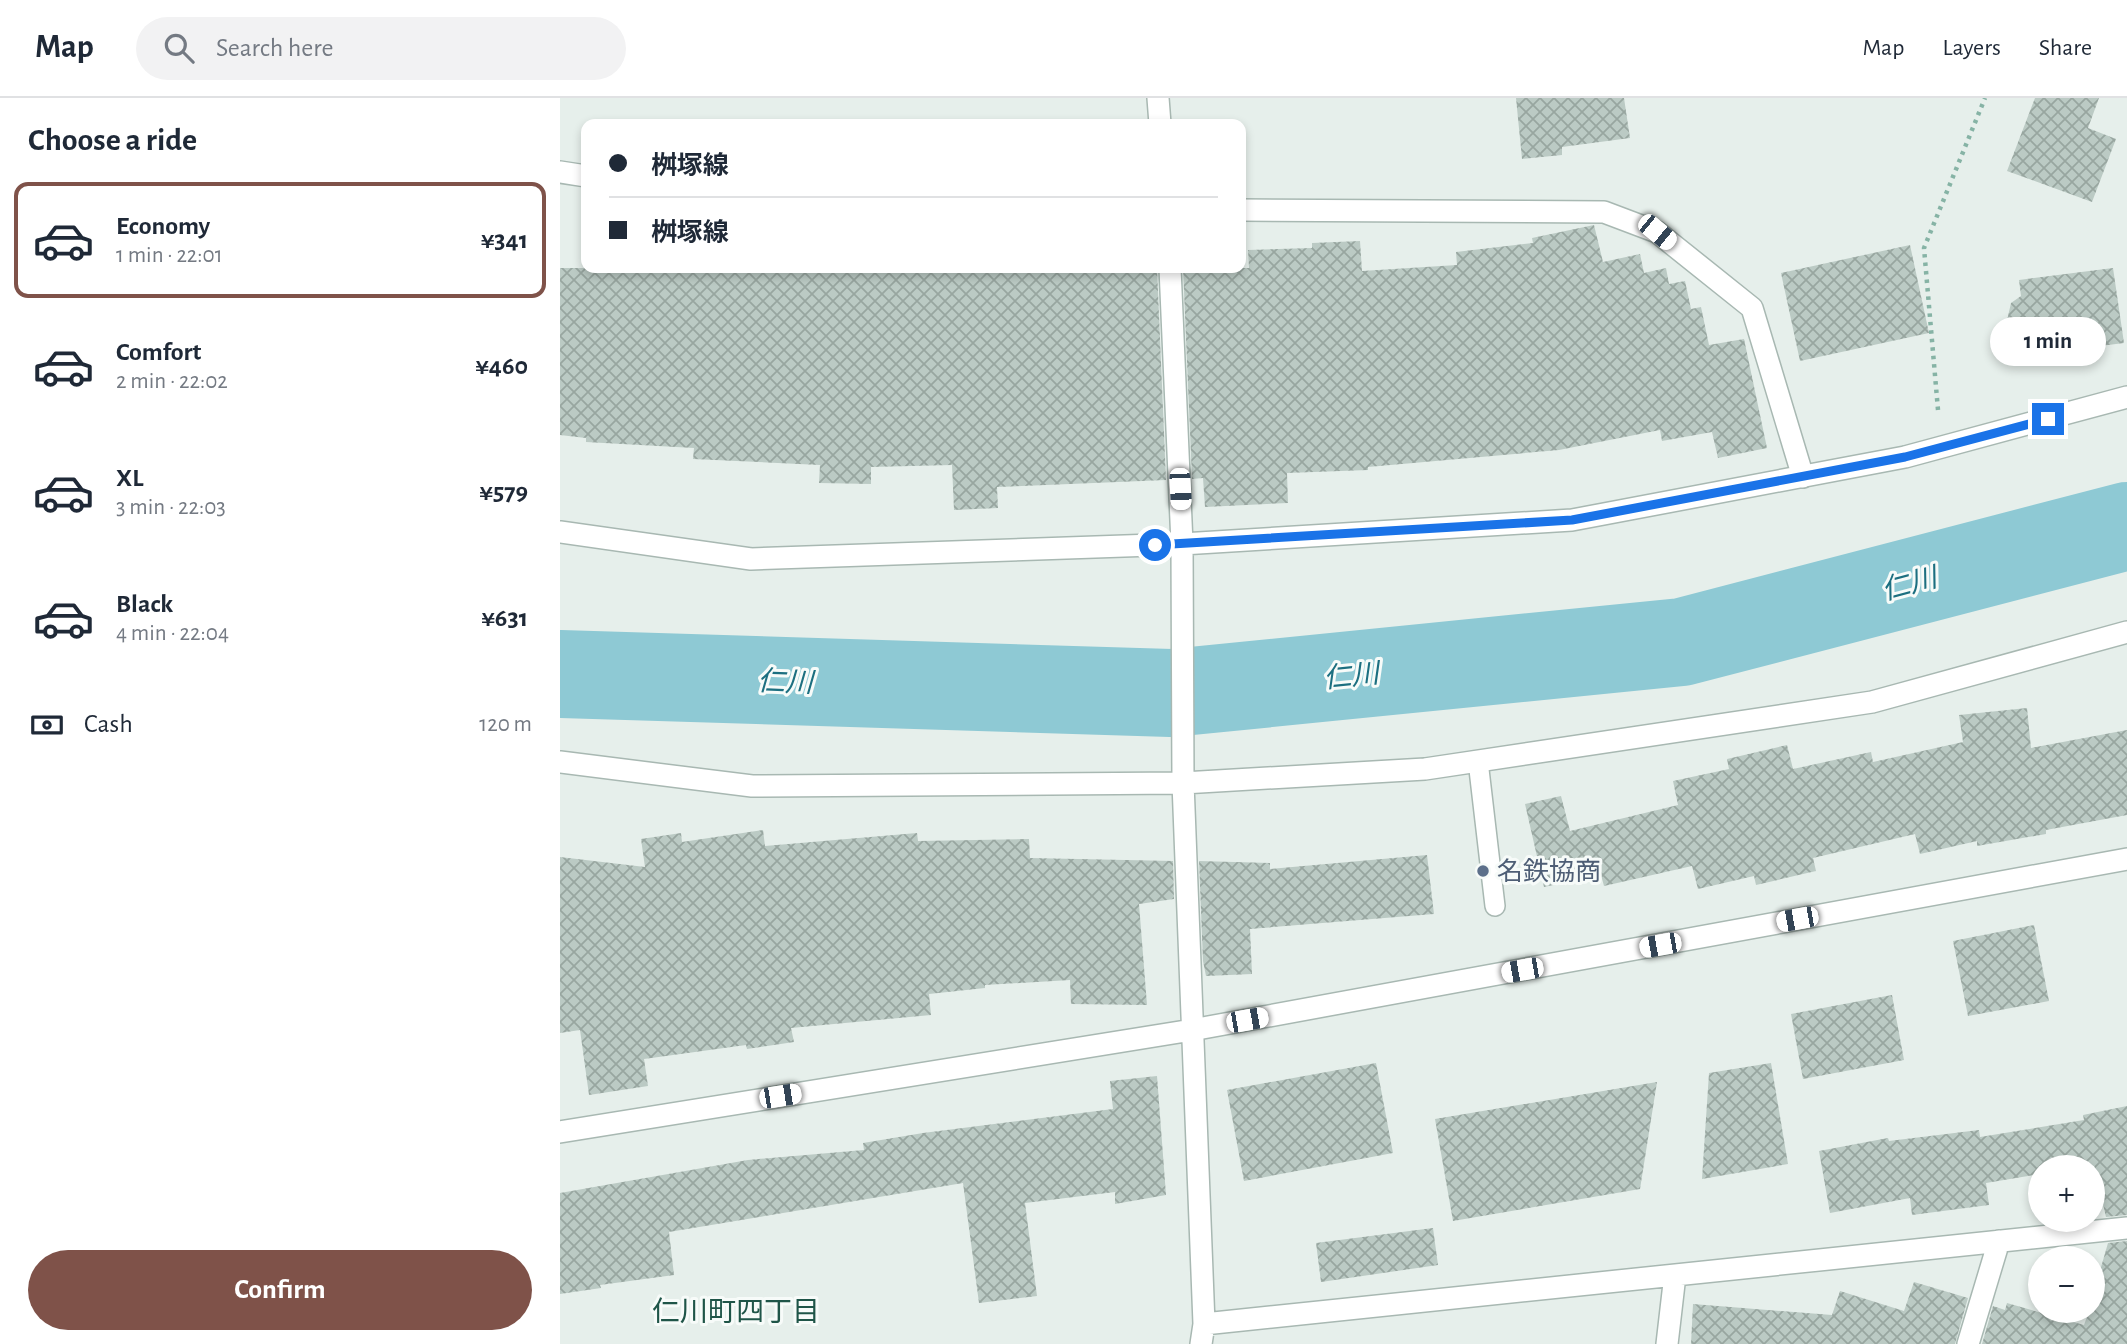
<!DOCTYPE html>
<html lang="en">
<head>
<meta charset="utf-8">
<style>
	:root { --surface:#fff; --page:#f2f2f3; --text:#1f2937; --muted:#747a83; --line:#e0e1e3; --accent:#7f5249 }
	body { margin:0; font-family:"Alegreya Sans","Noto Sans JP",sans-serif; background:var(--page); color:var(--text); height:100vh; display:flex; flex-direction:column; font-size:26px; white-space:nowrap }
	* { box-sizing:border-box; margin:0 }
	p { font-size:23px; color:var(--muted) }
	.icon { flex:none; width:38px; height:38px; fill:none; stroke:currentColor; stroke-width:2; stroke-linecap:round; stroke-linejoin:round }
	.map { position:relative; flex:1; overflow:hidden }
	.side { display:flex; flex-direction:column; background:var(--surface); width:560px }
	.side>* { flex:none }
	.hud { position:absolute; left:21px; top:21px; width:665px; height:154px; border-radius:14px; box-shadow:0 4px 10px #0003; display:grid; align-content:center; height:154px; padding:0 28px; background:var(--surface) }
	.buttons { position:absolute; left:1468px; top:1057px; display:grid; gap:14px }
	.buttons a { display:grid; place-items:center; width:77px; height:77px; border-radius:50%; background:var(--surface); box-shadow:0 4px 10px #0003; font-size:35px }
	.end { position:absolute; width:32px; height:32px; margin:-16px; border:9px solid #1a73e8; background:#fff; box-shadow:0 0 0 4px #fff }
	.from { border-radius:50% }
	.bubble { position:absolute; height:49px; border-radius:24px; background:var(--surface); box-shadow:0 4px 10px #0003; font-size:23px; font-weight:700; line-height:49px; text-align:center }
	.car { position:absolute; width:21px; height:42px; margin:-21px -10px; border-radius:9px; box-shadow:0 0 5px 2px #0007; background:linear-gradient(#fff 24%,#345 0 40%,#fff 0 76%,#345 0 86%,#fff 0) }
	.hud b { display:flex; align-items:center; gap:24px; height:66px; font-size:26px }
	.hud b+b { border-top:2px solid var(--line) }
	.hud i { width:18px; height:18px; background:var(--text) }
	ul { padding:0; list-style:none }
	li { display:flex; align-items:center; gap:21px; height:116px; margin:0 14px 10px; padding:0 14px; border:4px solid transparent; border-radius:14px }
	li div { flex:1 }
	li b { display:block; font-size:26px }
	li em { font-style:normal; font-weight:700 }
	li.on { border-color:var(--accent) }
	li>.icon { width:63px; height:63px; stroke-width:1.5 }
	h2 { padding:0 28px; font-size:32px; line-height:84px }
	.pay { display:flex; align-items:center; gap:18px; height:77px; padding:0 28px; font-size:26px }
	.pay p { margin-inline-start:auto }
	.button { display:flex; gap:14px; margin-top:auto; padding:14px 28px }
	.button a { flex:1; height:80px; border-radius:42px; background:var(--accent); color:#fff; font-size:28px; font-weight:700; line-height:80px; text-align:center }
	header { display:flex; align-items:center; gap:42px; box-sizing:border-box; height:98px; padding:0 35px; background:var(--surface); border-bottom:2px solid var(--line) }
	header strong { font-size:33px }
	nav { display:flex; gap:38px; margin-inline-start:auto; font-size:24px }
	.search { width:490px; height:63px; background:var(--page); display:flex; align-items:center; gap:18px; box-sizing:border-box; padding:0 24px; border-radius:38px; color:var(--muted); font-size:26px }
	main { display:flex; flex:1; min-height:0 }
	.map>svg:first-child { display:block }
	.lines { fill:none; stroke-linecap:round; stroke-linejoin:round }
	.river { stroke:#8ec9d4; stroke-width:88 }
	.building { fill:url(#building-cross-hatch) }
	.lane-casing { stroke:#a8b8b2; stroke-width:22 }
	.street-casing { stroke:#a8b8b2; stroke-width:24 }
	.path { stroke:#86b3a5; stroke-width:4.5; stroke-dasharray:3.5 5; stroke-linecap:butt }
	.lane { stroke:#fff; stroke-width:19 }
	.street { stroke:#fff; stroke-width:21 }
	.route { stroke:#1a73e8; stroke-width:9 }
	.service-dot { fill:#5c6f8a; stroke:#f7fbf9; stroke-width:2.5 }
	.labels { text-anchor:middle; stroke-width:6; stroke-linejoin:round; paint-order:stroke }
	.service-label { font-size:26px; fill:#4e5e75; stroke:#f7fbf9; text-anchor:start }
	.water-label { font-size:28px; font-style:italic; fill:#1c6f80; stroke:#f7fbf9 }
	.neighbourhood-label { font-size:28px; fill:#1f5548; stroke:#f7fbf9 }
</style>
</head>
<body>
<header>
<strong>Map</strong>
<div class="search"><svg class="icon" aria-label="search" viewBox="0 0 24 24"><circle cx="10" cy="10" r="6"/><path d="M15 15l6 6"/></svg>Search here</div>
<nav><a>Map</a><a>Layers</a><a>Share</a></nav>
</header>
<main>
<section class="side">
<h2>Choose a ride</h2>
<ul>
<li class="on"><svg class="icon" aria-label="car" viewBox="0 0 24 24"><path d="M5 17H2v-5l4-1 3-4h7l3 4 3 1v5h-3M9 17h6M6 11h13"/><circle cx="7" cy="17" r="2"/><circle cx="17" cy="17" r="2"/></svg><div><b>Economy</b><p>1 min · 22:01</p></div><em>¥341</em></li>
<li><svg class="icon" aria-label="car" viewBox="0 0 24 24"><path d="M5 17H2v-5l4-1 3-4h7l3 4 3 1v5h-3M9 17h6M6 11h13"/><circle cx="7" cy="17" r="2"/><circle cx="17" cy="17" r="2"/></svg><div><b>Comfort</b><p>2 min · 22:02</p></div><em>¥460</em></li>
<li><svg class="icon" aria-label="car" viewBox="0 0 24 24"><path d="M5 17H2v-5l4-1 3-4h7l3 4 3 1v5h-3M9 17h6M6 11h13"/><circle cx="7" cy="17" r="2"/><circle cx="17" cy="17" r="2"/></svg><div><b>XL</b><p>3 min · 22:03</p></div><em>¥579</em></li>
<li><svg class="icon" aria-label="car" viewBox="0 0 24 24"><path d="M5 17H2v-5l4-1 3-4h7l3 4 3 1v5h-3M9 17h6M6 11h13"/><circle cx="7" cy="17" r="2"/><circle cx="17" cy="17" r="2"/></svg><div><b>Black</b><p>4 min · 22:04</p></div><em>¥631</em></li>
</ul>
<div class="pay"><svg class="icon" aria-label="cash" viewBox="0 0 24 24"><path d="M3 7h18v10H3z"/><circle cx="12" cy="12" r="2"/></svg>Cash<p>120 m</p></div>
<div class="button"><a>Confirm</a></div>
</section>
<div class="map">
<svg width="1567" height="1246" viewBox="0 0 1567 1246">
	<defs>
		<pattern id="building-cross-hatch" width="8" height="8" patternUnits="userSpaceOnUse" patternTransform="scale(1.75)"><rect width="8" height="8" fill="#bbcac4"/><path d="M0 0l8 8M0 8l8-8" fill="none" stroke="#98a6a0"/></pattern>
	</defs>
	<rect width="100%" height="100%" fill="#e6efeb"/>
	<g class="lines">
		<!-- river -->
		<path class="river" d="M0 576 611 595 1122 544 1567 428"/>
	</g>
	<!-- building -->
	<path class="building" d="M956 0H1064L1070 40 1002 49V57L962 61Z
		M1475 0H1539L1528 30 1556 41 1532 104 1447 73Z
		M1034 127 1043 164 1080 156 1084 175 1106 170 1109 186 1125 183 1131 211 1141 209 1149 247 1184 241 1207 350 1158 360 1152 334 1102 343 1100 332 999 352 808 369V372L727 375 728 405 645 409 643 380 632 381 623 170H689L688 152 752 150V145L800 143 802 173 897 167 896 154 973 145 972 140Z
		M1350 147 1369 235 1240 263 1221 175Z
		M0 170H597L606 382 437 389 438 410 394 412 392 367 311 369V386L259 385 260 367 133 361 134 350 26 344V340L0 337Z
		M1553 170 1564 245 1469 257 1468 250 1456 245 1446 227 1451 205 1461 198 1459 182Z
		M1467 610 1471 650 1567 632V717L1486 732V736L1417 748V743L1360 756 1355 736 1253 760 1256 773 1196 787 1194 778 1138 791 1132 768 1044 788 1041 777 984 789 965 706 1001 698 1010 733 1118 707 1113 683 1169 671 1167 661 1227 647 1233 671 1311 654 1313 664 1403 644 1399 617Z
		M203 732 205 748 357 735 358 743 469 741 470 760 613 763 614 801 579 806 587 907 511 906 510 882 425 887V890L369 896 371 917 231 930 234 944 187 951 186 947 84 961 88 988 29 997 20 932 0 935V759L85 769 81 741 121 735 122 744Z
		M867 757 874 816 690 831 692 876 646 878 643 863 639 763 710 765V771Z
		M1474 827 1489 903 1408 918 1393 843Z
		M1332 897 1344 962 1243 981 1231 916Z
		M816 965 833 1055 684 1083 667 992Z
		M1211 965 1228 1066 1142 1081 1149 975Z
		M597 978 606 1097 555 1106V1094L465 1105 477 1198 419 1205 403 1085 109 1134 114 1177 40 1187 41 1190 0 1196V1095L188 1062 304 1052 303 1045 363 1035 553 1011 550 983Z
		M1097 984 1080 1091 893 1123 875 1021Z
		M1567 1008V1117L1546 1119 1534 1068 1480 1069V1076L1426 1085 1429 1107 1352 1117 1350 1100 1270 1115 1259 1053 1328 1040 1329 1043 1419 1032 1420 1039 1524 1022 1523 1017Z
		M873 1130 878 1167 761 1184 756 1145Z
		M1567 1143V1246H1422L1433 1208 1445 1212 1447 1205 1524 1227 1529 1213H1533V1197L1548 1145Z
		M1354 1184 1408 1200 1395 1246H1131L1133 1206 1272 1217 1280 1193 1344 1213Z"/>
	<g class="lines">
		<!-- lane casing -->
		<g class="lane-casing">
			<path id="lane" d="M918 663 935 808"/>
		</g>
		<!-- street casing -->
		<g class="street-casing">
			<path id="street" d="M598 0 600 26
				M0 74 26 78
				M681 112 1044 114 1097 134 1192 210 1243 379
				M610 170 622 446 623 685 644 1226 641 1246
				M0 434 191 461 622 446 1012 422 1345 359 1567 299
				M0 664 192 688 623 685 865 671 1312 604 1567 534
				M0 1034 632 932 1567 761
				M644 1226 1567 1130
				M1107 1246 1115 1177
				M1408 1246 1439 1143"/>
		</g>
		<!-- path -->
		<path class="path" d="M1378 312 1364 150 1425 0"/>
		<!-- lane -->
		<use href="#lane" class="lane"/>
		<!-- street -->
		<use href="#street" class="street"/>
	</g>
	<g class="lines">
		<!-- route -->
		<path class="route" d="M595 447 1012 422 1345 359 1488 321"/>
	</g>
	<!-- markers -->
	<circle class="service-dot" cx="923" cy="773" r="7"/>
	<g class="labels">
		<!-- service labels -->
		<g class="service-label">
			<text x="937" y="782">名鉄協商</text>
		</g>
		<!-- water labels -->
		<g class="water-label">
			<text transform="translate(1349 485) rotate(-15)" y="10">仁川</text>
			<text transform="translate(791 577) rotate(-6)" y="10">仁川</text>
			<text transform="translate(225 583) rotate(2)" y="10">仁川</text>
		</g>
		<!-- neighbourhood labels -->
		<g class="neighbourhood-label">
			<text x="176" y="1223">仁川町四丁目</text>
		</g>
	</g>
</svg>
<div class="buttons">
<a>+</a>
<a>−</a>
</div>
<i class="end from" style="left:595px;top:447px"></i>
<i class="end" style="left:1488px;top:321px"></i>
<div class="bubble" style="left:1430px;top:219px;width:116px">1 min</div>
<i class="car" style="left:1097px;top:134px;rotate:129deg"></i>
<i class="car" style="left:620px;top:391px;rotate:177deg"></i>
<i class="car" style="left:1237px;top:821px;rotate:260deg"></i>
<i class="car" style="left:1100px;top:847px;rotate:260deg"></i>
<i class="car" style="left:962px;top:872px;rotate:260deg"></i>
<i class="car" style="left:687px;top:922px;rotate:80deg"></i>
<i class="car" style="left:220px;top:998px;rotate:81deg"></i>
<div class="hud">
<b><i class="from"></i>桝塚線</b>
<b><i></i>桝塚線</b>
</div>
</div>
</main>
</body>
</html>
